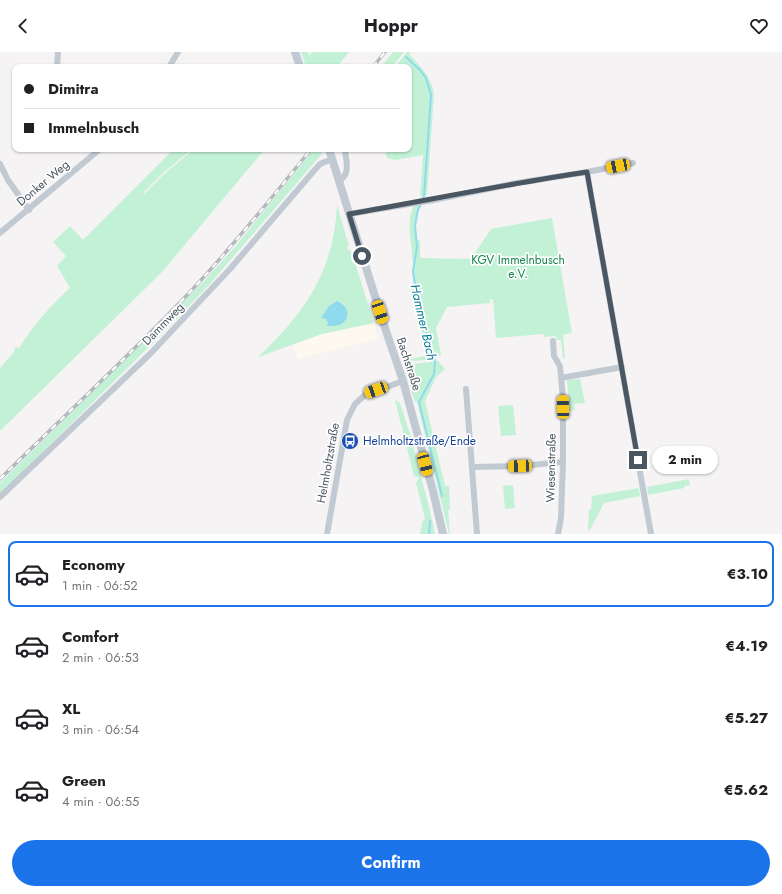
<!DOCTYPE html>
<html lang="en">
<head>
<meta charset="utf-8">
<style>
	:root { --surface:#fff; --page:#f2f2f2; --text:#202124; --muted:#757577; --line:#e0e0e0; --accent:#1a73e8 }
	body { margin:0; font-family:Jost,sans-serif; background:var(--page); color:var(--text); height:100vh; display:flex; flex-direction:column; font-size:15px; white-space:nowrap }
	* { box-sizing:border-box; margin:0 }
	p { font-size:13px; color:var(--muted) }
	.icon { flex:none; width:22px; height:22px; fill:none; stroke:currentColor; stroke-width:2; stroke-linecap:round; stroke-linejoin:round }
	.map { position:relative; height:482px; overflow:hidden }
	.side { display:flex; flex-direction:column; background:var(--surface); flex:1 }
	.side>* { flex:none }
	.hud { position:absolute; left:12px; top:12px; width:400px; height:88px; border-radius:8px; box-shadow:0 1px 3px #0004; display:grid; align-content:center; height:88px; padding:0 12px; background:var(--surface) }
	.end { position:absolute; width:18px; height:18px; margin:-9px; border:5px solid #4a5661; background:#fff; box-shadow:0 0 0 2px #fff }
	.from { border-radius:50% }
	.bubble { position:absolute; height:28px; border-radius:14px; background:var(--surface); box-shadow:0 1px 3px #0004; font-size:13px; font-weight:700; line-height:28px; text-align:center }
	.car { position:absolute; width:12px; height:24px; margin:-12px -6px; border-radius:5px; box-shadow:0 0 3px 1px #0007; background:linear-gradient(#f5c518 24%,#345 0 40%,#f5c518 0 76%,#345 0 86%,#f5c518 0) }
	.hud b { display:flex; align-items:center; gap:14px; height:38px; font-size:15px }
	.hud b+b { border-top:1px solid var(--line) }
	.hud i { width:10px; height:10px; background:var(--text) }
	ul { padding:7px 0 0; list-style:none }
	li { display:flex; align-items:center; gap:12px; height:66px; margin:0 8px 6px; padding:0 4px; border:2px solid transparent; border-radius:8px }
	li div { flex:1 }
	li b { display:block; font-size:15px }
	li em { font-style:normal; font-weight:700 }
	li.selected { border-color:var(--accent) }
	li>.icon { width:36px; height:36px; stroke-width:1.5 }
	.action { display:flex; gap:8px; margin-top:auto; padding:8px 12px }
	.action a { flex:1; height:46px; border-radius:24px; background:var(--accent); color:#fff; font-size:16px; font-weight:700; line-height:46px; text-align:center }
	header { display:flex; justify-content:space-between; align-items:center; height:52px; padding:0 12px; background:var(--surface); font-size:18px; font-weight:700 }
	.map>svg:first-child { display:block }
	.commercial { fill:#fdf9ef }
	.green { fill:#c3f1d5; fill-rule:evenodd }
	.water { fill:#90daee }
	.lines { fill:none; stroke-linecap:round; stroke-linejoin:round }
	.stream { stroke:#90daee; stroke-width:2 }
	.minor { stroke:#c1cad2; stroke-width:6 }
	.tertiary { stroke:#c1cad2; stroke-width:8 }
	.rail-casing { stroke:#b5b8bd; stroke-width:3.5 }
	.rail { stroke:#fff; stroke-width:2; stroke-dasharray:6; stroke-linecap:butt }
	.route { stroke:#4a5661; stroke-width:5 }
	.labels { text-anchor:middle; stroke-width:3.5; stroke-linejoin:round; paint-order:stroke }
	.street-label { font-size:12px; fill:#4a5661; stroke:#fff }
	.park-label { font-size:12px; fill:#17864f; stroke:#fff }
	.transit-label { font-size:12px; fill:#164399; stroke:#fff; text-anchor:start }
	.water-label { font-size:13px; font-style:italic; fill:#0c7c9b; stroke:#fff }
</style>
</head>
<body>
<header><svg class="icon" aria-label="back" viewBox="0 0 24 24"><path d="M15 5l-7 7 7 7"/></svg>Hoppr<svg class="icon" aria-label="heart" viewBox="0 0 24 24"><path d="M12 20l-8-8c-3-5 5-10 8-4 3-6 11-1 8 4z"/></svg></header>
<div class="map">
<svg width="782" height="482" viewBox="0 0 782 482">
	<rect width="100%" height="100%" fill="#f5f3f3"/>
	<!-- commercial -->
	<path class="commercial" d="M374 271 378 287 298 307 293 292 322 282Z"/>
	<!-- green -->
	<path class="green" d="M301 0H308L309 4 312 0H349L337 15H306Z
		M393 0H404L392 15H381Z
		M407 0H411L409 2C422 16 431 24 434 42L427 143 420 144 423 103 395 108 387 106 385 97H409V15H395Z
		M174 97H192L162 122 143 141 144 142 163 123 194 97H265L162 220 0 379V316L14 300 15 295 19 296C33 274 50 254 70 236L57 214 66 204 53 190 70 174 83 188Z
		M316 97H322L321 103 209 233 162 282 0 442V431L204 229 235 195 312 99 313 100Z
		M337 153 349 194 347 195 348 198H350L355 211 374 271 322 282 258 305C305 261 334 219 337 153ZM337 249 341 250 345 253 327 274 328 271 326 267Z
		M422 153C415 163 415 176 416 188H420V206L471 207 491 177 552 166 572 281 563 283 565 307H563L561 288H556V284L544 285V282L496 286 493 248 490 247V251L447 255 436 276 441 303 429 308 404 309 402 302 409 300 411 307 428 303 412 237 415 236 412 221 414 209H412C413 195 408 181 410 167 410 162 412 158 414 154Z
		M438 309 445 317 436 325 425 349 445 434H449L450 458H448L450 482H452H449L417 350H415L403 313Z
		M580 327 585 351 574 352 575 358 570 359 567 330 568 328Z
		M395 348 400 351 410 382 430 459 435 482H420L422 471 425 466 416 431 419 426 414 424Z
		M513 353 516 383 501 384 498 354Z
		M689 427 690 433 684 434V436L648 443 647 435Z
		M513 433 515 456 505 457 503 434Z
		M639 436 640 444 604 451 590 478 588 477 589 458H591L592 444Z"/>
	<!-- water -->
	<path class="water" d="M337 249C346 251 352 264 343 271 339 274 332 274 327 274L328 271 326 267 321 266 329 254Z"/>
	<g class="lines">
		<!-- stream -->
		<path class="stream" d="M406 5 420 18 426 26 431 43 424 144 422 148
			M421 152 418 157 415 174 417 195 413 219 417 246 425 271 427 286 434 305 435 311 434 322 419 350 442 444
			M429 482 430 469"/>
		<!-- minor -->
		<path class="minor" d="M57 15 58 0
			M169 15 178 0
			M0 112 8 128 29 158
			M587 120 651 482
			M339 129C351 122 346 109 345 97
			M349 162 434 148 517 131 587 120 633 111
			M0 181 100 97
			M553 289 554 304 560 314 563 347V410L561 466 558 482
			M561 326 622 315
			M466 337 477 482
			M472 415 520 414 563 410
			M0 445 151 301 230 217 312 121 320 112 332 107
			M327 482 347 368 355 352 365 343 403 329"/>
		<!-- tertiary -->
		<path class="tertiary" d="M295 0 300 15
			M329 97 384 273 403 329 433 439 443 482"/>
		<!-- rail casing -->
		<g class="rail-casing">
			<path id="rail" d="M373 15 385 0
				M0 427C63 365 129 304 190 240 232 195 272 146 311 97"/>
		</g>
		<!-- rail -->
		<use href="#rail" class="rail"/>
	</g>
	<g class="lines">
		<!-- route -->
		<path class="route" d="M362 204 349 162C429 148 507 132 587 120L638 408"/>
	</g>
	<!-- icons -->
	<defs>
		<g id="bus-disc" transform="scale(0.9)"><circle r="9.5" fill="#1a4fb4" stroke="#fff"/><path d="M-5-6H5V4H4V6H2V4H-2V6H-4V4H-5ZM-3.5-4V0h7V-4ZM-3.5 1.2v1.5H-2V1.2ZM2 1.2v1.5H3.5V1.2Z" fill="#fff"/></g>
	</defs>
	<g fill-rule="evenodd">
		<use href="#bus-disc" x="350" y="389"/>
	</g>
	<g class="labels">
		<!-- street labels -->
		<g class="street-label">
			<text transform="translate(43 131) rotate(-40)" y="4">Donker Weg</text>
			<text transform="translate(163 272) rotate(-46)" y="4">Dammweg</text>
			<text transform="translate(409 312) rotate(72)" y="4">Bachstraße</text>
			<text transform="translate(328 411) rotate(-80)" y="4">Helmholtzstraße</text>
			<text transform="translate(551 416) rotate(-89)" y="4">Wiesenstraße</text>
		</g>
		<!-- park labels -->
		<g class="park-label">
			<text x="518" y="212">KGV Immelnbusch<tspan x="518" dy="14">e.V.</tspan></text>
		</g>
		<!-- transit labels -->
		<g class="transit-label">
			<text x="363" y="393">Helmholtzstraße/Ende</text>
		</g>
		<!-- water labels -->
		<g class="water-label">
			<text transform="translate(424 270) rotate(77)" y="5">Hammer Bach</text>
		</g>
	</g>
</svg>
<i class="end from" style="left:362px;top:204px"></i>
<i class="end" style="left:638px;top:408px"></i>
<div class="bubble" style="left:652px;top:394px;width:66px">2 min</div>
<i class="car" style="left:618px;top:114px;rotate:259deg"></i>
<i class="car" style="left:380px;top:260px;rotate:162deg"></i>
<i class="car" style="left:376px;top:338px;rotate:250deg"></i>
<i class="car" style="left:563px;top:355px;rotate:359deg"></i>
<i class="car" style="left:425px;top:412px;rotate:165deg"></i>
<i class="car" style="left:520px;top:414px;rotate:268deg"></i>
<div class="hud">
<b><i class="from"></i>Dimitra</b>
<b><i></i>Immelnbusch</b>
</div>
</div>
<section class="side">
<ul>
<li class="selected"><svg class="icon" aria-label="car" viewBox="0 0 24 24"><path d="M5 17H2v-5l4-1 3-4h7l3 4 3 1v5h-3M9 17h6M6 11h13"/><circle cx="7" cy="17" r="2"/><circle cx="17" cy="17" r="2"/></svg><div><b>Economy</b><p>1 min · 06:52</p></div><em>€3.10</em></li>
<li><svg class="icon" aria-label="car" viewBox="0 0 24 24"><path d="M5 17H2v-5l4-1 3-4h7l3 4 3 1v5h-3M9 17h6M6 11h13"/><circle cx="7" cy="17" r="2"/><circle cx="17" cy="17" r="2"/></svg><div><b>Comfort</b><p>2 min · 06:53</p></div><em>€4.19</em></li>
<li><svg class="icon" aria-label="car" viewBox="0 0 24 24"><path d="M5 17H2v-5l4-1 3-4h7l3 4 3 1v5h-3M9 17h6M6 11h13"/><circle cx="7" cy="17" r="2"/><circle cx="17" cy="17" r="2"/></svg><div><b>XL</b><p>3 min · 06:54</p></div><em>€5.27</em></li>
<li><svg class="icon" aria-label="car" viewBox="0 0 24 24"><path d="M5 17H2v-5l4-1 3-4h7l3 4 3 1v5h-3M9 17h6M6 11h13"/><circle cx="7" cy="17" r="2"/><circle cx="17" cy="17" r="2"/></svg><div><b>Green</b><p>4 min · 06:55</p></div><em>€5.62</em></li>
</ul>
<div class="action"><a>Confirm</a></div>
</section>
</body>
</html>
